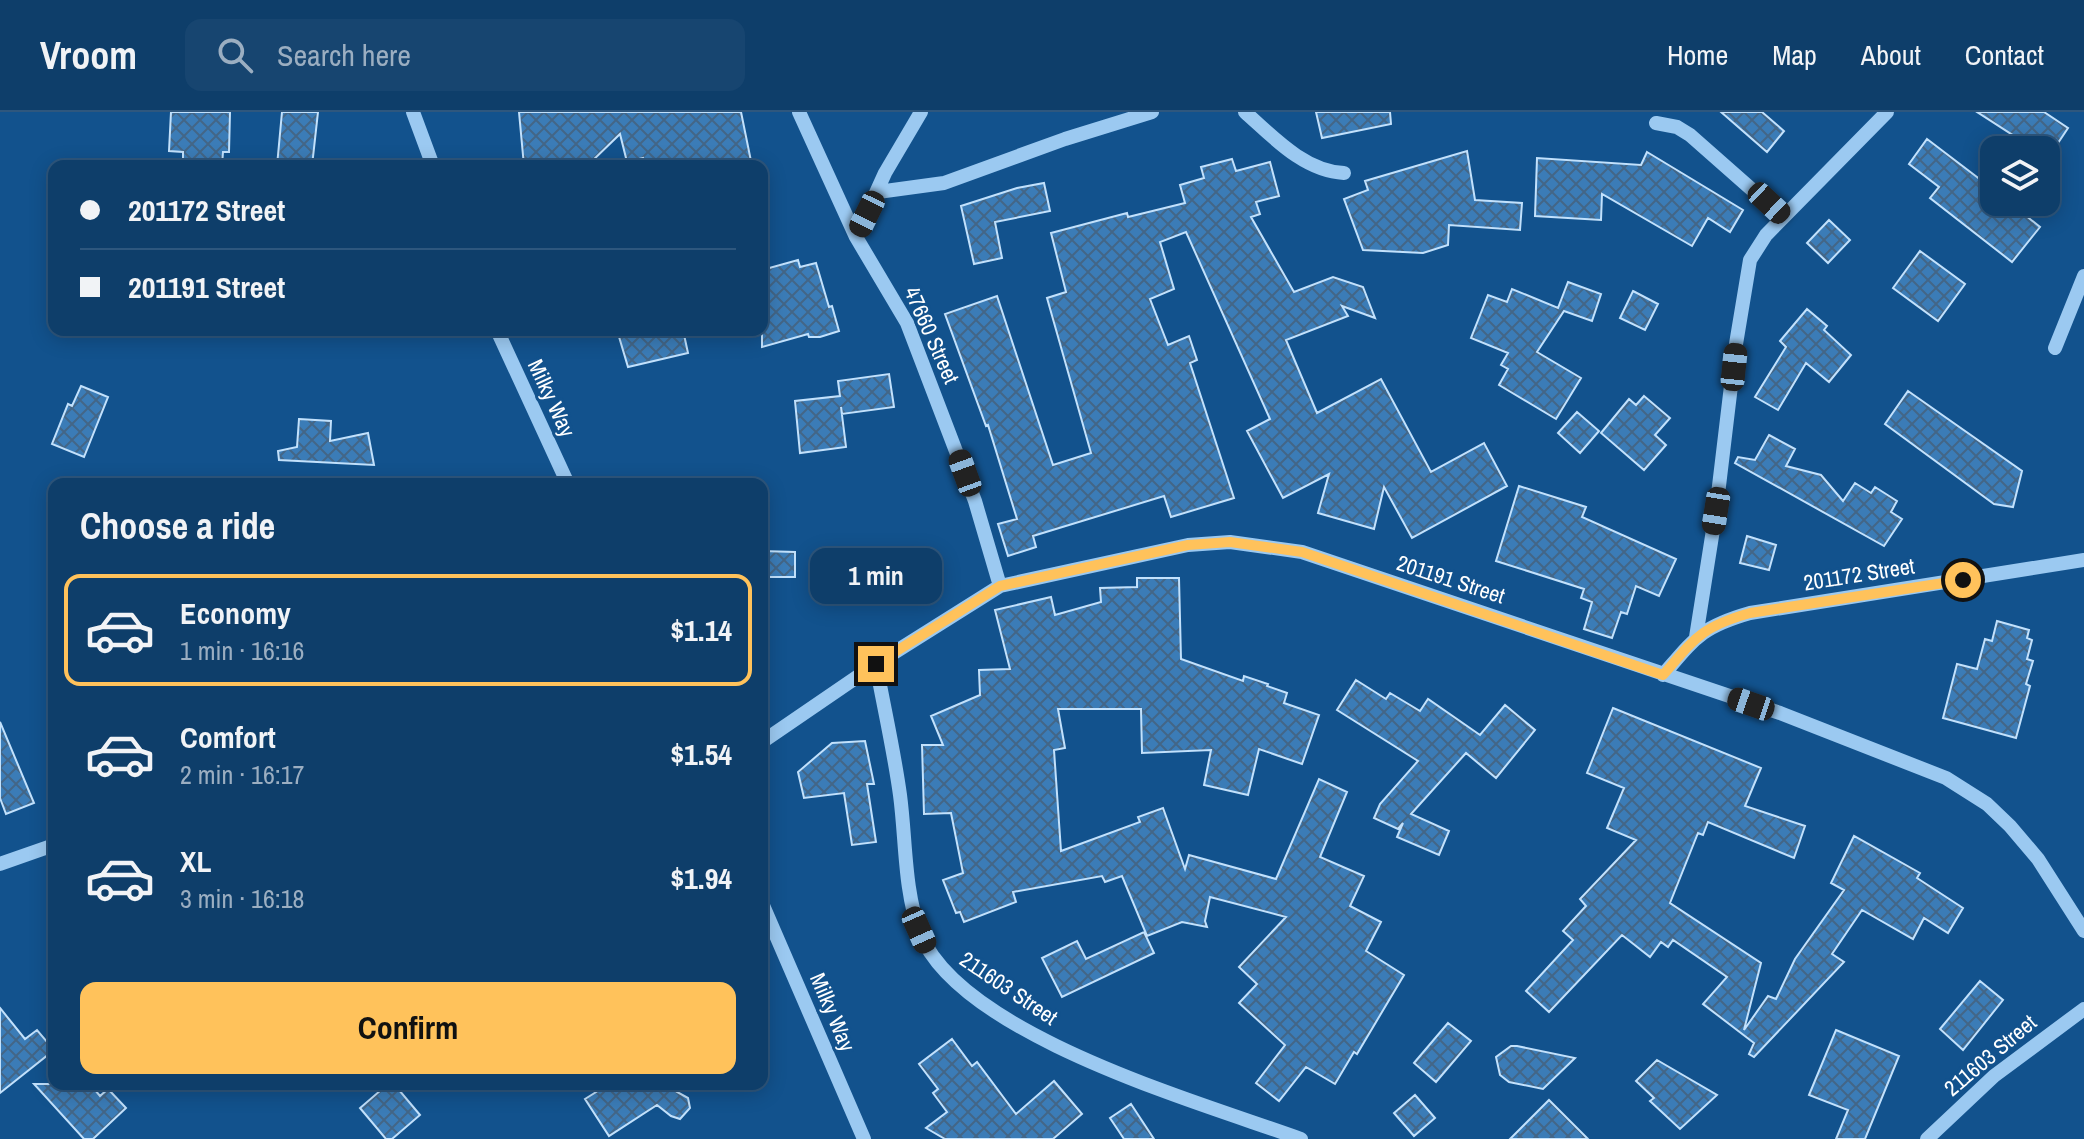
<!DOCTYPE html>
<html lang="en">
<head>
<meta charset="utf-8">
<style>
	:root { --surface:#0e3e6a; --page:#174570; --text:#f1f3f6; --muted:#9baec1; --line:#2e577e; --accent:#ffc25b }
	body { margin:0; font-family:"Archivo Narrow",sans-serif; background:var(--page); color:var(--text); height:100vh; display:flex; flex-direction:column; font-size:30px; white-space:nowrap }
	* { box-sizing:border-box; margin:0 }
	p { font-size:26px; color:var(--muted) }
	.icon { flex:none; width:44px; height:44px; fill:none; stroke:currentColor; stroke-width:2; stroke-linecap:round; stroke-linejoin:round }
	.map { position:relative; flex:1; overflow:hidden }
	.drawer { position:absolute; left:48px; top:366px; width:720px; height:612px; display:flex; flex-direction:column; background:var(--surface); border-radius:16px; box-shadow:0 4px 20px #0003,0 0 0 2px var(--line) }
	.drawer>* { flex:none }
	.hud { position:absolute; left:48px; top:48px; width:720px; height:176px; border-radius:16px; box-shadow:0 4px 20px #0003,0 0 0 2px var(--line); display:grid; align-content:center; height:176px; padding:0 32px; background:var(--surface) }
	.fabs { position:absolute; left:1980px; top:24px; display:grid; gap:16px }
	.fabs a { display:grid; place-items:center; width:80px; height:80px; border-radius:16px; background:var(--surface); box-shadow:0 4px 20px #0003,0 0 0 2px var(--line); font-size:40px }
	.end { position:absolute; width:36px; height:36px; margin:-18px; border:10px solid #ffc25b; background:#111; box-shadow:0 0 0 4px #111 }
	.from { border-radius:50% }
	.bubble { position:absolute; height:56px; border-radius:16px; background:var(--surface); box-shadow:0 4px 20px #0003,0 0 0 2px var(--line); font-size:26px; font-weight:800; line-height:56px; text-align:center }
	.car { position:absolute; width:24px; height:48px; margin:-24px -12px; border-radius:10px; box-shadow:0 0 6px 2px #0007; background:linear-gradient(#222 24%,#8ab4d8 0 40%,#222 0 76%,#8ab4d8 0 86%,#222 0) }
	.hud b { display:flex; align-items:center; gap:28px; height:76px; font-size:30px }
	.hud b+b { border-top:2px solid var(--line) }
	.hud i { width:20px; height:20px; background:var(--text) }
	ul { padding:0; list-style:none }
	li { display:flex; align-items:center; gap:24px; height:112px; margin:0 16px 12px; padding:0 16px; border:4px solid transparent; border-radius:16px }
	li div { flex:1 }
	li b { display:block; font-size:30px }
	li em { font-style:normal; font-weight:800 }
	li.current { border-color:var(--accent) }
	li>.icon { width:72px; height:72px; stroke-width:1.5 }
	h2 { padding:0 32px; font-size:36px; line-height:96px }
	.cta { display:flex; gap:16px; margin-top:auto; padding:16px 32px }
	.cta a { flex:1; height:92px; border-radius:16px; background:var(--accent); color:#111; font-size:32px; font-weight:800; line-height:92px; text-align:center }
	header { display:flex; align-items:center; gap:48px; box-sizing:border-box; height:112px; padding:0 40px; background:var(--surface); border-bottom:2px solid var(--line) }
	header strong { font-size:38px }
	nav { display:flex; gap:44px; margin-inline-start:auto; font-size:28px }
	.search { width:560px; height:72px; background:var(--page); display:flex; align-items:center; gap:20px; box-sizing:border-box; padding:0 28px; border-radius:16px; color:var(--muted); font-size:30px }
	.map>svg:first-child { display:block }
	.building { fill:url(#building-cross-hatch); stroke:#c2e1fc; stroke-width:2 }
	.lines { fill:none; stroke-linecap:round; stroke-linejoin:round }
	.minor { stroke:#9bc9f1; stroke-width:14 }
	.route { stroke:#ffc25b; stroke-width:10 }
	.labels { text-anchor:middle; stroke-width:6; stroke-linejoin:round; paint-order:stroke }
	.street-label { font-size:22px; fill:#fff; stroke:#12528d }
</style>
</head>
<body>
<header>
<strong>Vroom</strong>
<div class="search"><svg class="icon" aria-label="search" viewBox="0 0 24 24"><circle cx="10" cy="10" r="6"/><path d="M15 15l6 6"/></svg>Search here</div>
<nav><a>Home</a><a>Map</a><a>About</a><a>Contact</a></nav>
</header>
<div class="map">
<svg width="2084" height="1027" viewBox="0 0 2084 1027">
	<defs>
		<pattern id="building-cross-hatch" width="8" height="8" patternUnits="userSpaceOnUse" patternTransform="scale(2)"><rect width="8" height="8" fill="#3b7cb7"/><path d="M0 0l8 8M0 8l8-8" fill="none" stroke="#436687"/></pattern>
	</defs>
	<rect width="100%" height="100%" fill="#12528d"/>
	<!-- building -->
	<path class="building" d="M171 0H230L229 40H223L222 54H183V40L169 39Z
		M282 0H318L312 54H277Z
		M519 0H741L752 54H645L643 46 627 50 620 22 587 54H524Z
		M1316 0H1390L1391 12 1322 26Z
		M1721 0H1762L1784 19 1767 40Z
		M1977 0H2044L2068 16 2048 46 2046 38H2036Z
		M1927 27 1994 78V90H2009L2040 115 2012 150 1930 86 1939 75 1909 52Z
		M1467 39 1475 88 1522 91 1520 118 1449 113 1448 133 1423 141 1363 138 1344 87 1368 78 1365 69Z
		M1647 40 1743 98 1730 120 1708 106 1692 134 1602 82 1601 108 1535 104 1537 46 1641 53Z
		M1232 47 1236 59 1270 50 1279 84 1256 90 1260 102 1251 105 1294 180 1333 165 1363 175 1375 206 1342 194 1348 204 1286 228 1317 301 1381 267 1431 360 1484 331 1507 374 1412 426 1384 375 1374 417 1318 401 1329 362 1283 386 1247 319 1270 307 1186 120 1160 130 1174 177 1150 187 1168 233 1189 224 1197 248 1190 251 1234 386 1171 405 1164 384 1033 424 1036 435 1008 444 998 412 1017 407 988 313 986 314 945 202 997 184 1053 353 1091 341 1047 186 1066 180 1051 121 1127 101 1128 105 1185 91 1180 73 1204 66 1201 55Z
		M1044 71 1050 99 995 110 1002 146 974 152 961 94 1017 76Z
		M1829 108 1850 128 1828 151 1807 131Z
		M1920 139 1965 172 1938 209 1893 176Z
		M798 148 800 155 816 151 829 195 832 194 839 219 820 225H809L808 222 762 235V158Z
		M1568 170 1601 182 1592 209 1564 199 1537 240 1581 266 1556 307 1499 273 1508 257 1501 253 1508 241 1471 226 1488 183 1507 190 1512 177 1558 196Z
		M1633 179 1658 192 1645 218 1620 206Z
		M1807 197 1827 214 1824 218 1851 243 1829 270 1806 251 1778 298 1755 285 1786 235 1780 229Z
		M617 218H683L688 241 628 255Z
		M889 262 894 295 842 302 841 295 846 335 800 341 795 289 840 284 838 269Z
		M81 274 108 285 84 345 52 332 68 292 72 294Z
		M1908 279 2022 359 2013 395 1994 392 1885 312Z
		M1644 284 1670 306 1655 323 1666 333 1644 358 1601 321 1629 287 1636 293Z
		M1577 300 1599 319 1580 341 1558 321Z
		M299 307 331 309 330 329 368 321 374 353 279 348 278 339 297 335Z
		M1769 323 1795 337 1786 354 1821 363 1843 389 1855 371 1871 381 1875 375 1897 389 1891 400 1902 407 1884 434 1735 351 1738 345 1755 348Z
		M1519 374 1586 395 1582 405 1676 447 1659 484 1636 474 1627 502 1621 500 1612 526 1584 517 1592 490 1581 486 1584 477 1496 449Z
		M1747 424 1776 433 1769 458 1740 451Z
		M762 439 795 440V465H762Z
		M1137 466H1179L1181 547 1243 569 1244 564 1268 572 1267 574 1287 581 1284 591 1319 603 1302 652 1259 637 1248 683 1204 673 1211 638 1142 641 1141 597H1058L1065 636 1054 638 1061 739 1140 710 1138 705 1163 696 1185 757 1189 743 1276 767 1319 667 1347 680 1320 745 1364 764 1350 794 1381 810 1366 839 1404 863 1357 942 1354 940 1335 972 1306 955 1279 989 1256 971 1285 933 1239 891 1257 872 1239 855 1286 805 1210 785 1205 809 1207 815 1182 810 1147 824 1122 764 1105 770 1102 764 1013 780 1016 790 964 810 960 800 956 801 943 768 963 761 951 701 924 702 922 633H943L931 604 980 583 979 558 1010 557 995 498 1051 485 1055 503 1101 490 1100 476 1137 475Z
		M1997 509 2029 518 2027 526 2032 528 2027 547 2033 549 2026 572 2030 574 2016 626 1943 606 1957 552 1977 557 1985 527 1992 529Z
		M1356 568 1386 587 1390 581 1420 599 1428 587 1480 623 1505 593 1535 618 1496 666 1466 641 1411 702 1449 719 1439 743 1397 725 1403 711 1398 717 1374 706 1380 692 1418 649 1337 598Z
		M1613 596 1761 656 1745 694 1805 714 1794 746 1708 710 1703 723 1698 721 1670 791 1761 851 1744 918 1768 884 1776 887 1795 847 1844 778 1831 771 1854 724 1920 761 1917 766 1963 796 1948 821 1924 806 1913 827 1862 798 1832 842 1844 850 1754 945 1749 942 1754 931 1703 892 1727 865 1673 828 1668 835 1661 830 1650 845 1622 823 1549 900 1526 879 1573 828 1563 819 1586 794 1580 787 1636 728 1607 716 1624 676 1587 661Z
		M0 610 34 691 6 702 0 686Z
		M865 629 874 672H867L876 730 852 733 844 681 804 686 798 660 832 631Z
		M1144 820 1154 841 1062 885 1042 846 1077 829 1086 847Z
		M1980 869 2003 888 1963 938 1940 917Z
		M0 896 25 927 37 918 54 938 0 981Z
		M1448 911 1471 929 1436 970 1414 951Z
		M1836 918 1899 944 1865 1027H1836L1848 998 1809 983Z
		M952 927 972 954 977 950 1016 1002 1054 969 1082 1002 1053 1027H945L926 1016 947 1000 933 981 938 977 919 952Z
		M1511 934H1517L1575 946 1543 977 1509 970 1500 963 1496 945Z
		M1657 948 1717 983 1680 1017 1650 989 1654 986 1636 969Z
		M34 972H90L100 984 108 977 126 996 93 1027H84Z
		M388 972H394L420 1003 392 1027H386L360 996Z
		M609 972H689L677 980 688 986 690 996 680 1007 671 1004 657 993 609 1024 585 987Z
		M1415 983 1435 1006 1414 1024 1394 1001Z
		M1549 988 1588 1027H1510Z
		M1131 992 1154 1027H1124L1110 1006Z"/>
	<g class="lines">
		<!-- minor -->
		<path class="minor" d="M413 0 433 54
			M799 0 856 125 907 211 975 389 1000 474
			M1245 0C1273 25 1304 59 1344 61
			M1656 11 1677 15 1690 23 1783 105
			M878 80 944 71 1065 27 1152 0
			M856 125 885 61 921 0
			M497 218 568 372
			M2055 236 2084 164
			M1696 525 1716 399 1736 232 1750 148 1766 123 1887 0
			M876 552C884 596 894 639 900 683 906 728 904 778 920 821 960 923 1202 991 1301 1027
			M1663 563C1695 526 1701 515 1750 501L2084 448
			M762 630 876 552 1000 474 1188 433 1230 430 1302 440 1780 601 1946 666 1987 692 2010 714 2038 747 2084 819
			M0 752 54 733
			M762 791 864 1027
			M1927 1027 1994 964 2084 897"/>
	</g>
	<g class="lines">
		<!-- route -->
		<path class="route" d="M876 552 1000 474 1188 433 1230 430 1302 440 1663 563C1695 526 1701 515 1750 501L1963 468"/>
	</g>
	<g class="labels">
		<!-- street labels -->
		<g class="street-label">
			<text transform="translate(932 223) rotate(66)" y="8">47660 Street</text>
			<text transform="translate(552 286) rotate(65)" y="8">Milky Way</text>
			<text transform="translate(1859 462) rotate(-9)" y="8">201172 Street</text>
			<text transform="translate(1451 467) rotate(18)" y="8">201191 Street</text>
			<text transform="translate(1009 876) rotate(34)" y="8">211603 Street</text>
			<text transform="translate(833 900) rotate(67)" y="8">Milky Way</text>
			<text transform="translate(1990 943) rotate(-40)" y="8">211603 Street</text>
		</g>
	</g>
</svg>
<div class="fabs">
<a><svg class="icon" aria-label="layers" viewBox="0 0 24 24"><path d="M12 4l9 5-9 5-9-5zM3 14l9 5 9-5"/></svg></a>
</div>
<i class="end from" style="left:1963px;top:468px"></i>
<i class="end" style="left:876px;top:552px"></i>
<div class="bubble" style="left:810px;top:436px;width:132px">1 min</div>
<i class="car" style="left:1769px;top:91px;rotate:133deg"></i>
<i class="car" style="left:867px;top:102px;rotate:206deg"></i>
<i class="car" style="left:1734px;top:255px;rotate:6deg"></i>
<i class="car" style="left:965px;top:361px;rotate:340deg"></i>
<i class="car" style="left:1716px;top:399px;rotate:189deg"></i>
<i class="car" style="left:1751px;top:592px;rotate:289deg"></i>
<i class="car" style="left:919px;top:818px;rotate:156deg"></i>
<div class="hud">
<b><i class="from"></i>201172 Street</b>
<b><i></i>201191 Street</b>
</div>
<section class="drawer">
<h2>Choose a ride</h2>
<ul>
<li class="current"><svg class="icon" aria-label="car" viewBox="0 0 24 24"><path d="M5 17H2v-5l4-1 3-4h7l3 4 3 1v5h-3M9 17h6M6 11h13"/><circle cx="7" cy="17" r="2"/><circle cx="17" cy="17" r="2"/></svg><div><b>Economy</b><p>1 min · 16:16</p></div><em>$1.14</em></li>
<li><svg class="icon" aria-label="car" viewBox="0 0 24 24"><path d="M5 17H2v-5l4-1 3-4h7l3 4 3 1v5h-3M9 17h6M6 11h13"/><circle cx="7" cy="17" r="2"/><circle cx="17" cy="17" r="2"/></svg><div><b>Comfort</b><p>2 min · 16:17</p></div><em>$1.54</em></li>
<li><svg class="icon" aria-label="car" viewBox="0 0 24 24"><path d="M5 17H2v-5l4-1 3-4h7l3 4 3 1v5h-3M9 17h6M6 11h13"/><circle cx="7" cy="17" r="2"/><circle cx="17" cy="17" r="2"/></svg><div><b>XL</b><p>3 min · 16:18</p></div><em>$1.94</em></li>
</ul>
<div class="cta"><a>Confirm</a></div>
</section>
</div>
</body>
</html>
